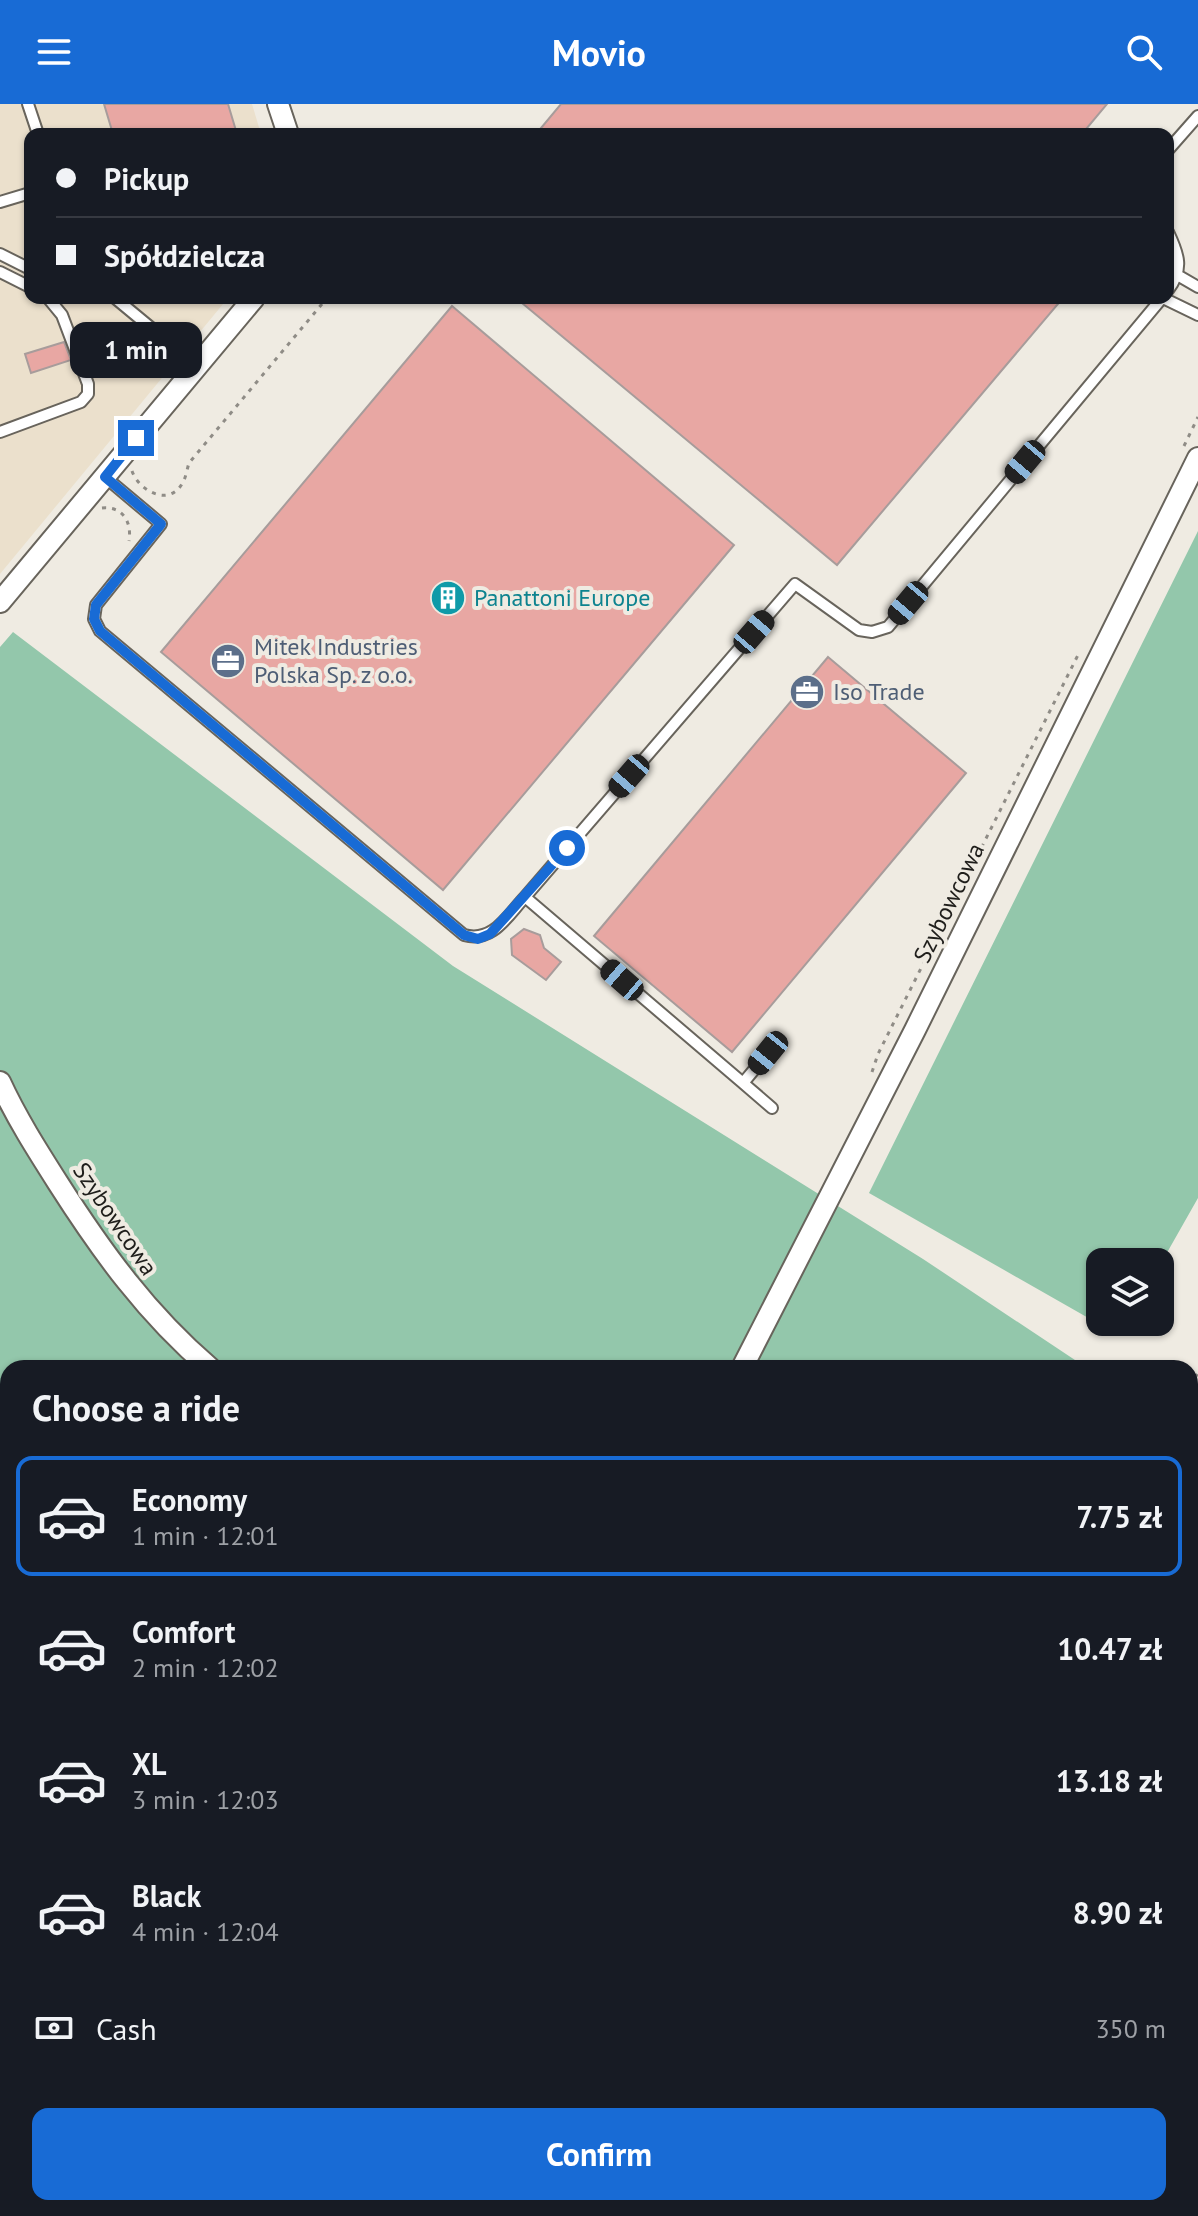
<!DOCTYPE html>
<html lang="en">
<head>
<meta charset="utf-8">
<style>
	:root { --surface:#171b24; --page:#20242c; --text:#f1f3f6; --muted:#9ea1a6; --line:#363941; --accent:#186bd5 }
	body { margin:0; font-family:"PT Sans",sans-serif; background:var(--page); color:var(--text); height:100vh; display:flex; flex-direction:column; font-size:30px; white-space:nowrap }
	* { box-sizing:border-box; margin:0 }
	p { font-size:26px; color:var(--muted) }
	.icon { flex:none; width:44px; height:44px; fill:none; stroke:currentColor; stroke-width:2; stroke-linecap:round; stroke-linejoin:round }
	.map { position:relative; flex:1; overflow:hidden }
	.drawer { position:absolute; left:0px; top:1256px; width:1198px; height:856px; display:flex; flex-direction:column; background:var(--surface); border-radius:24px 24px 0 0; box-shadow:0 2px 6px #0004 }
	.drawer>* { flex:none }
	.banner { position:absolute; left:24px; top:24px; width:1150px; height:176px; border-radius:16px; box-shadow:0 2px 6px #0004; display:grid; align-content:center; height:176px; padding:0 32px; background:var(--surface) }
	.buttons { position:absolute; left:1086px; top:1144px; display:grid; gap:16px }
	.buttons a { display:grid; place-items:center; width:88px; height:88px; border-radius:16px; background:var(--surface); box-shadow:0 2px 6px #0004; font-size:40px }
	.end { position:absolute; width:36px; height:36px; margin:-18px; border:10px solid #186bd5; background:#fff; box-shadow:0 0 0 4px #fff }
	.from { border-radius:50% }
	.bubble { position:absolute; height:56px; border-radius:16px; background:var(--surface); box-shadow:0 2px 6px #0004; font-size:26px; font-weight:700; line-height:56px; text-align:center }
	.car { position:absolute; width:24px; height:48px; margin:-24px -12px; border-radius:10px; box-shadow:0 0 6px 2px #0007; background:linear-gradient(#222 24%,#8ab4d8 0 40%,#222 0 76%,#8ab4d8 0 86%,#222 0) }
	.banner b { display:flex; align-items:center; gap:28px; height:76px; font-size:30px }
	.banner b+b { border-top:2px solid var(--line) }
	.banner i { width:20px; height:20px; background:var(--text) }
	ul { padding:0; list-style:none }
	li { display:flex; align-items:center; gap:24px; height:120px; margin:0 16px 12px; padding:0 16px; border:4px solid transparent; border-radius:16px }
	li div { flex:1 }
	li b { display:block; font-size:30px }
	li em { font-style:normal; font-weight:700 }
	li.selected { border-color:var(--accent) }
	li>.icon { width:72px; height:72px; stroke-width:1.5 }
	h2 { padding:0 32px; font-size:36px; line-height:96px }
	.pay { display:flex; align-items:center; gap:20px; height:88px; padding:0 32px; font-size:30px }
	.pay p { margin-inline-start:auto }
	.button { display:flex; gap:16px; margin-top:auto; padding:16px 32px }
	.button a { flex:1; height:92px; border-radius:16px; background:var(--accent); color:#fff; font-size:32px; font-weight:700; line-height:92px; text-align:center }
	header { display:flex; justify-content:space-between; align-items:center; height:104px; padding:0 32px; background:var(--accent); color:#fff; font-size:36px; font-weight:700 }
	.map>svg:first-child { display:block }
	.commercial { fill:#ebe0cc }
	.green { fill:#93c7ab }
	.building { fill:#e8a7a3; stroke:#a79c9b; stroke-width:2 }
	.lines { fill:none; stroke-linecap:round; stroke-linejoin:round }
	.lane-casing { stroke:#68645c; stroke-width:14 }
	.street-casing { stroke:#68645c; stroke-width:24 }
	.secondary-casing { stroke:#68645c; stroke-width:32 }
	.path { stroke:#8f8c86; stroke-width:3; stroke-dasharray:4 6; stroke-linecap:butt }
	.lane { stroke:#fff; stroke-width:10 }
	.street { stroke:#fff; stroke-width:20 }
	.secondary { stroke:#fff; stroke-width:28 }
	.rail { stroke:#7c7974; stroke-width:5 }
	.route { stroke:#186bd5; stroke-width:10 }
	.labels { text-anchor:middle; stroke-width:8; stroke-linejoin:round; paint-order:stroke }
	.culture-label { font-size:24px; fill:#0d838f; stroke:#efebe2; text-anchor:start }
	.service-label { font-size:24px; fill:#4e5e75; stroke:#efebe2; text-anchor:start }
	.street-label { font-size:24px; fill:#1f1e1b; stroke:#efebe2 }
</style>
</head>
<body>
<header><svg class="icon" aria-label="menu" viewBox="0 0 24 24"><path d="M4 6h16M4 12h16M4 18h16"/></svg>Movio<svg class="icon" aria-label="search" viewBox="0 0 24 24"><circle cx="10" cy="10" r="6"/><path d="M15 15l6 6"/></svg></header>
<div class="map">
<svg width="1198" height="2112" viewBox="0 0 1198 2112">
	<rect width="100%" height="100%" fill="#efebe2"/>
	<!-- commercial -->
	<path class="commercial" d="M0 0H252L261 30H30V194H228L0 470Z"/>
	<!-- green -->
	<path class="green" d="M1198 427V1094L1160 1161V1158H1100V1218H1128L1120 1232 869 1089Z
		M13 528 453 862 923 1155 1087 1264H8V1513L0 1508V543Z
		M688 2104H776L770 2112H683Z"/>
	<!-- building -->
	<path class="building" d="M104 0H228L237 30H113Z
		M561 0H1107L1082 30H536Z
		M516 194H1063L837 461Z
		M452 202 734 441 443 786 161 548Z
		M64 238 71 256 31 269 25 250Z
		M828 553 966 669 732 948 594 832Z
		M524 825 540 831 544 844 561 858 546 876 512 851 511 835Z"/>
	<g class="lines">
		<!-- lane casing -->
		<g class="lane-casing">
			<path id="lane" d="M28 0 38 30
				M1168 46 1198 12
				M0 98 30 89
				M1168 128C1179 151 1184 165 1168 186
				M0 150 30 165
				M0 168 30 183
				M1179 172 1198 183
				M115 194 197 262
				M1163 194 1198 211
				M0 328 81 298 88 290V280L62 211 48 194
				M105 373 161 420 96 501 94 515 100 527 464 831C493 839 507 812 525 793L795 480 859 526 872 528 888 523 1162 194
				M525 793 743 979 768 949
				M743 979 772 1004
				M1190 2081 1198 2083
				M524 2104 537 2112
				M323 2112 329 2104
				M382 2112 388 2104
				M1165 2112 1169 2104"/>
		</g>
		<!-- street casing -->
		<g class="street-casing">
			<path id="street" d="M278 0 288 30
				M0 498 254 194
				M0 978C16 1013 37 1046 58 1079 102 1148 147 1210 210 1264
				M742 1264 915 926 1198 354"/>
		</g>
		<!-- secondary casing -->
		<g class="secondary-casing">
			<path id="secondary" d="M0 2000 8 2006
				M151 2104 162 2112"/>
		</g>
		<!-- path -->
		<path class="path" d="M162 252 166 271
			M1184 342 1198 313
			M132 367C139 387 170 404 183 378 186 373 187 365 189 359L327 194
			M102 404C123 402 132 418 129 437
			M872 968 878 950 1079 549
			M1190 1282 1198 1269
			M1190 1353 1198 1334
			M0 2028 8 2033
			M117 2104 128 2112"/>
		<!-- lane -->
		<use href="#lane" class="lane"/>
		<!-- street -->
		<use href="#street" class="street"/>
		<!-- secondary -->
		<use href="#secondary" class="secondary"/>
		<!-- rail -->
		<path class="rail" d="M1190 1480 1198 1459"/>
	</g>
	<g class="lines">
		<!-- route -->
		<path class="route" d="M136 334 105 373 161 420 96 501 94 515 100 527 464 831 478 835 490 830 567 744"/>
	</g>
	<!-- icons -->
	<defs>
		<g id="building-disc" transform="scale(1.8)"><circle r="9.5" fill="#0f9aa8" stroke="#efebe2"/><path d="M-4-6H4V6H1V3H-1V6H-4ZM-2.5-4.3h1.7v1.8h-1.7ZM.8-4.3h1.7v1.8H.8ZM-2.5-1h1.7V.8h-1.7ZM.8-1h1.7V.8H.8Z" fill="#fff"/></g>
		<g id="office-disc" transform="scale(1.8)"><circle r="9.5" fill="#5c6f8a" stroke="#efebe2"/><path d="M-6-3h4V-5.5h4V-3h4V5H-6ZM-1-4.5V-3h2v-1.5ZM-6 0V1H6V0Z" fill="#fff"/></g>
	</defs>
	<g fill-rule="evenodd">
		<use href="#building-disc" x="448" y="494"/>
		<use href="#office-disc" x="228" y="557"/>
		<use href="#office-disc" x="807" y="588"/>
	</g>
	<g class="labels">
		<!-- culture labels -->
		<g class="culture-label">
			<text x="474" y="502">Panattoni Europe</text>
		</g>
		<!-- service labels -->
		<g class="service-label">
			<text x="254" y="551">Mitek Industries<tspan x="254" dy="28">Polska Sp. z o.o.</tspan></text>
			<text x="833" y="596">Iso Trade</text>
		</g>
		<!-- street labels -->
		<g class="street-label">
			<text transform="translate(949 799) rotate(-64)" y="8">Szybowcowa</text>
			<text transform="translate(115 1115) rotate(56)" y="8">Szybowcowa</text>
		</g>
	</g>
</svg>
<div class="buttons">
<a><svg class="icon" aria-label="layers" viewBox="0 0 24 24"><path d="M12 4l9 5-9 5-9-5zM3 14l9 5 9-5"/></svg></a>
</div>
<i class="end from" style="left:567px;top:744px"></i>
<i class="end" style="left:136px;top:334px"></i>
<div class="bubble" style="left:70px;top:218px;width:132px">1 min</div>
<i class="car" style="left:1025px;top:358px;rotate:220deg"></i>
<i class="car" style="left:908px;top:499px;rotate:220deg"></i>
<i class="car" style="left:754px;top:528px;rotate:41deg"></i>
<i class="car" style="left:629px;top:672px;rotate:221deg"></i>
<i class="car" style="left:622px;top:876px;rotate:311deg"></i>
<i class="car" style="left:768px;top:949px;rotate:219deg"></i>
<div class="banner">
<b><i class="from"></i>Pickup</b>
<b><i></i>Spółdzielcza</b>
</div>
<section class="drawer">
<h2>Choose a ride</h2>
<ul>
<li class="selected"><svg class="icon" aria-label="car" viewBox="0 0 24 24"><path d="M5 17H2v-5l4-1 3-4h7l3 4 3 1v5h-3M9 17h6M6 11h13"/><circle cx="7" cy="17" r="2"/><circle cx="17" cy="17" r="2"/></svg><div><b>Economy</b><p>1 min · 12:01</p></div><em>7.75 zł</em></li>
<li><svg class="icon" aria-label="car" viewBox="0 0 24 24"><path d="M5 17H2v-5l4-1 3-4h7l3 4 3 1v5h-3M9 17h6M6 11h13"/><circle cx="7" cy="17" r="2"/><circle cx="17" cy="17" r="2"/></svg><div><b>Comfort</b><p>2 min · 12:02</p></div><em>10.47 zł</em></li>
<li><svg class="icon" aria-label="car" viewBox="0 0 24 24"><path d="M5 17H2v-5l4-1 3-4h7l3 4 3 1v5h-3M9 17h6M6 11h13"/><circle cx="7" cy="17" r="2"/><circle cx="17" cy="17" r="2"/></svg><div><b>XL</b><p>3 min · 12:03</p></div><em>13.18 zł</em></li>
<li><svg class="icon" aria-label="car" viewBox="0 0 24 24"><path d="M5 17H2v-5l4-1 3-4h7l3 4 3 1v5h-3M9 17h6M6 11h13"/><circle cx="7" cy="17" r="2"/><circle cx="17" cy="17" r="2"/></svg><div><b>Black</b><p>4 min · 12:04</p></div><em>8.90 zł</em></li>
</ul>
<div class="pay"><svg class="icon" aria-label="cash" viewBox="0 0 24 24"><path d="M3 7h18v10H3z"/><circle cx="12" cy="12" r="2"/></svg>Cash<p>350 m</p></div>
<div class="button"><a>Confirm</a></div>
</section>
</div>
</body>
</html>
